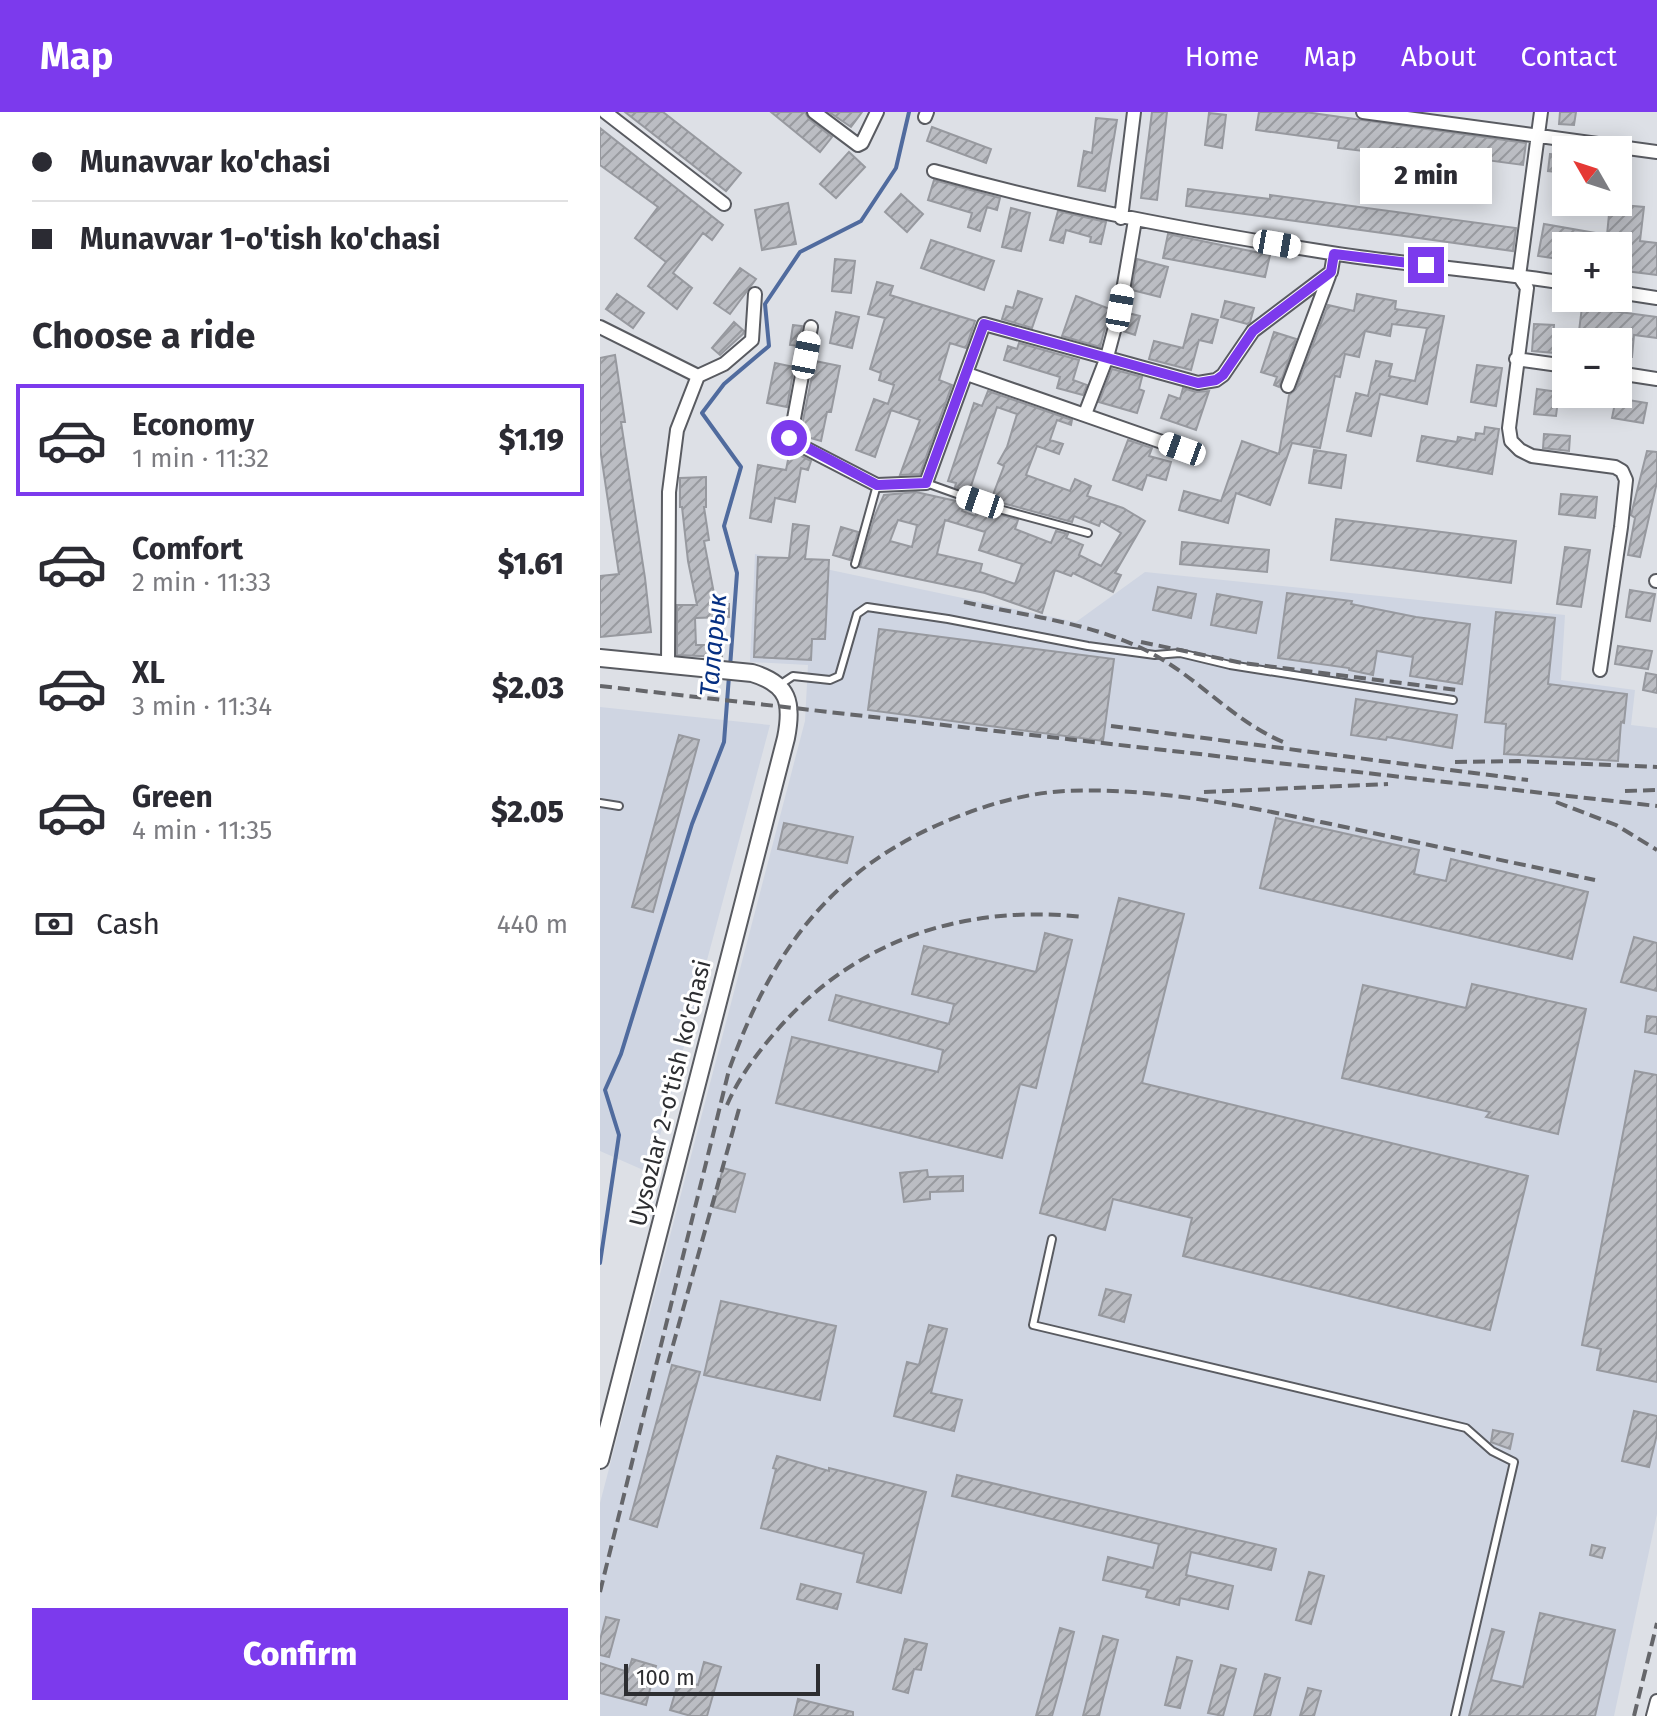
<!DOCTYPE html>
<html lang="en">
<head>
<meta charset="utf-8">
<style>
	:root { --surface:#fff; --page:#f7f7f7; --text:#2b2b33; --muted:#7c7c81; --line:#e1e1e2; --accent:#7c3aed }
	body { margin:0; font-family:"Fira Sans",sans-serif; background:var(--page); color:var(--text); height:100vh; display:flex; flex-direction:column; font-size:30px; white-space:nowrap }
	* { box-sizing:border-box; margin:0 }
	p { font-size:26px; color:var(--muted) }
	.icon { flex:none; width:44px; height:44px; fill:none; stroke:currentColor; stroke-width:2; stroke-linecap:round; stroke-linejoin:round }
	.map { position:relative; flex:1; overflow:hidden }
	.sheet { display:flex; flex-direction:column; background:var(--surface); width:600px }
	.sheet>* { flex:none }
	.top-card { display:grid; align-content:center; height:176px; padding:0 32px; background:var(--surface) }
	.needle { width:52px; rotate:309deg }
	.fabs { position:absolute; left:952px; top:24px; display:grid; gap:16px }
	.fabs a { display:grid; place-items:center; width:80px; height:80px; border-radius:0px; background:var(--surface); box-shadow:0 4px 20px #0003; font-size:40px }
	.scale { position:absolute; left:24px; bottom:20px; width:196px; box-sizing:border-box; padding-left:8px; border:4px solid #2d2e31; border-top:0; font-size:22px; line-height:28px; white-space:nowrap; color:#2d2e31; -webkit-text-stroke:6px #fff; paint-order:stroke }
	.end { position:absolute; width:36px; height:36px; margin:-18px; border:10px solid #7c3aed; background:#fff; box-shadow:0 0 0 4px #fff }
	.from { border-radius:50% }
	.bubble { position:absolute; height:56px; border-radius:0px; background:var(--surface); box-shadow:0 4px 20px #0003; font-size:26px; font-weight:800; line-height:56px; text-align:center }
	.car { position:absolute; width:24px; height:48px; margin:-24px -12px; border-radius:10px; box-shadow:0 0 6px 2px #0007; background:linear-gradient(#fff 24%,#345 0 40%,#fff 0 76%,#345 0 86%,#fff 0) }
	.top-card b { display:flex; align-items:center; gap:28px; height:76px; font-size:30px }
	.top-card b+b { border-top:2px solid var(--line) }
	.top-card i { width:20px; height:20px; background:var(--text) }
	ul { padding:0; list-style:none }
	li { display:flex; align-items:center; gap:24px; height:112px; margin:0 16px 12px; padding:0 16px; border:4px solid transparent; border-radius:0px }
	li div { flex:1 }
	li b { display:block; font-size:30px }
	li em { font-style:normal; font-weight:800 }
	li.current { border-color:var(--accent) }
	li>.icon { width:72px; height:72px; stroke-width:1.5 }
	h2 { padding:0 32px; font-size:36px; line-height:96px }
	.pay { display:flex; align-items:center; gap:20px; height:88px; padding:0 32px; font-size:30px }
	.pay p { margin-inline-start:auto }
	.primary-button { display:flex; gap:16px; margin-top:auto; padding:16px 32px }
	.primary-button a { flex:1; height:92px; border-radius:0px; background:var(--accent); color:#fff; font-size:32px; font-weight:800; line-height:92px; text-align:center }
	header { display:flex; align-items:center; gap:48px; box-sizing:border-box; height:112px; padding:0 40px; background:var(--accent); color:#fff }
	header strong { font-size:38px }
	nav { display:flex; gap:44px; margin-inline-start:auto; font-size:28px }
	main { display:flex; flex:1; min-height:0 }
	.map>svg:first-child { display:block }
	.built { fill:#cfd5e2 }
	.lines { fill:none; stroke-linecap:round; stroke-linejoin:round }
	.stream { stroke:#506b9e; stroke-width:4 }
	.building { fill:url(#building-hatch); stroke:#97999f; stroke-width:2; fill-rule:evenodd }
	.lane-casing { stroke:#595b61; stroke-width:10 }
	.street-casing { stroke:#595b61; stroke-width:16 }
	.secondary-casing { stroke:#595b61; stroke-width:20 }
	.lane { stroke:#fff; stroke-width:6 }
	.street { stroke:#fff; stroke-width:12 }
	.secondary { stroke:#fff; stroke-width:16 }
	.rail { stroke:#65666a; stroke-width:4; stroke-dasharray:12 6; stroke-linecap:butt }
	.route { stroke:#7c3aed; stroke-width:10 }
	.labels { text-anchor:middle; stroke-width:6; stroke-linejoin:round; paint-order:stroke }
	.street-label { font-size:24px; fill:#2d2e31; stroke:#fff }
	.water-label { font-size:26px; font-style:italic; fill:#063083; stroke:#fff }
</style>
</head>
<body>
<header>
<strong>Map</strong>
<nav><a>Home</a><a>Map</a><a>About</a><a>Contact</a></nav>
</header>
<main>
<section class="sheet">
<div class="top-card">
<b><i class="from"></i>Munavvar ko'chasi</b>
<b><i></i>Munavvar 1-o'tish ko'chasi</b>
</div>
<h2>Choose a ride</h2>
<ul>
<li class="current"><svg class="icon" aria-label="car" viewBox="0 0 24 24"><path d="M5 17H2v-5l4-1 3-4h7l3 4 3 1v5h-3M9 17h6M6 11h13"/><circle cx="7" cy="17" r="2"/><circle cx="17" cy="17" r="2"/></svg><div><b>Economy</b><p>1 min · 11:32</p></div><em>$1.19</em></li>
<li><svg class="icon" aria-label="car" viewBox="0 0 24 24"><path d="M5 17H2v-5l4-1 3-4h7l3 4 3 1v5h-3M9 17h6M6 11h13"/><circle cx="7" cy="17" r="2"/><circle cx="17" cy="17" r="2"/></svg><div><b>Comfort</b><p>2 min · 11:33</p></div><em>$1.61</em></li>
<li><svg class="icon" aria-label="car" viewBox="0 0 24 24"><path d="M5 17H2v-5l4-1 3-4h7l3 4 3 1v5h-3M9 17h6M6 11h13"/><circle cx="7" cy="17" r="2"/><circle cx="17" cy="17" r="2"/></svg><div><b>XL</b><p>3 min · 11:34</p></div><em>$2.03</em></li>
<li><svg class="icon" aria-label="car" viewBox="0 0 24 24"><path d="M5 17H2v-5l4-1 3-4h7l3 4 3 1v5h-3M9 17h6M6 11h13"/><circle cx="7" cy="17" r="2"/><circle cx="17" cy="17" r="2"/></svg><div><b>Green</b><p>4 min · 11:35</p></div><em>$2.05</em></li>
</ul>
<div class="pay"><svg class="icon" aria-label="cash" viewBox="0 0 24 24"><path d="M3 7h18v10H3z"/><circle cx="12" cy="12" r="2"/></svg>Cash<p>440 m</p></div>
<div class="primary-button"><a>Confirm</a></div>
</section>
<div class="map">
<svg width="1057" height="1604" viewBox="0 0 1057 1604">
	<defs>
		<pattern id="building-hatch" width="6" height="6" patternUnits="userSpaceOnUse" patternTransform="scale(2)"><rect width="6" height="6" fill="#bbbdc3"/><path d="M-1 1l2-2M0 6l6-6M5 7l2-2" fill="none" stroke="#989a9f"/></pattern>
	</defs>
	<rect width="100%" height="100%" fill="#dde0e6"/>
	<!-- built -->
	<path class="built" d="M155 442 476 510 545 460 965 503 961 568 1035 578 1031 613 1057 616V1402L1014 1604H0V1391L205 609 208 553 150 550Z
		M0 595 170 613 50 1061 0 1039Z"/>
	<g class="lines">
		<!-- stream -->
		<path class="stream" d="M130 555 137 461 124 414 141 355 102 301 124 272 169 234 165 192 200 140 261 109 296 56 309 0
			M0 1151 19 1023 5 978 21 942 92 712 124 630 129 564"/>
	</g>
	<!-- building -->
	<path class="building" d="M25 0H63L141 61 126 79Z
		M171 0H205L209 7 232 25 220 40Z
		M229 0H262L251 15Z
		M552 0H567L557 88 541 86Z
		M659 0H705L926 31 923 53 797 36 796 43 738 36 739 29 656 18Z
		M960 0H976L974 13 959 12Z
		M609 1 626 3 622 36 605 33Z
		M496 6 517 8 505 79 478 74 484 39 492 41Z
		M332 15 391 37 386 51 327 29Z
		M0 16 123 113 112 128 103 121 73 161 92 176 77 197 48 174 66 150 35 126 58 95 0 53Z
		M249 40 265 55 236 86 220 72Z
		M950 42 966 44V61L948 59Z
		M334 68 400 86 397 98 387 95 380 119 368 115 372 101 328 88Z
		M588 77 670 87V83L916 116 913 139 586 94Z
		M301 82 323 102 307 120 285 100Z
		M188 91 196 132 162 138 155 98Z
		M1010 92 1044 95 1040 129 1057 131V163L1018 158V134H966V148L938 144 944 112 1007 123Z
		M411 96 430 101 421 139 402 135Z
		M458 99 506 110 501 132 490 130 491 125 466 118 463 131 450 128Z
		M568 122 670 143 665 165 563 146Z
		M331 128 394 149 384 178 321 156Z
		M235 147 255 149 251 181 232 179Z
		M537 147 568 155 560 185 532 178Z
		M140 156 156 167 130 202 114 191Z
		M277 170 293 174 290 183 375 209 366 236 350 231 339 268 352 273 320 362 300 363 320 308 291 298 275 345 256 338 274 287 288 292 294 273 279 268 281 261 270 257 285 206 268 202Z
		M418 179 442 187 432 216 402 207 406 194 413 196Z
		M17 182 44 201 33 216 6 197Z
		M757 182 796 189 795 197 844 204 827 292 780 282 771 324 747 319 756 281 768 284 776 249 792 252 789 264 815 269 827 216 792 212 790 224 765 219 759 245 745 242 740 265 735 264 720 336 692 331 670 393 636 381 628 411 579 398 584 379 621 389 642 329 679 342 689 283 696 277 728 193 754 199Z
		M476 184 510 197 500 235 462 224Z
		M625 189 654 196 650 210 647 212 621 205Z
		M982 195 1057 205V226L1034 223 1032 245 1018 244V230H1012L1013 222 979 219Z
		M236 200 259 205 252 236 230 231Z
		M528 201 540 204 535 223 523 219Z
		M592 202 618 208 612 231 599 228 591 258 549 247 554 229 583 236Z
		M134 210 144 219 143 222 120 243 112 236Z
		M934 212 954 213 953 230 966 232V242L932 239Z
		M193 213 202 214 198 234 190 233Z
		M674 220 696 227 679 275 674 273 677 265 661 260Z
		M419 231 479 248 473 268 487 273 483 283 457 276 460 265 404 248 408 234 417 237Z
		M15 243 25 310H21L45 466 51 520 0 525V464L19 462 0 336V246Z
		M215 249 240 254 231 300H227L221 329 200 323Z
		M175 251 194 255 187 295 167 291Z
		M877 253 902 256 896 294 871 290Z
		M512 257 542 265 539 277 544 279 537 301 499 290Z
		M583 276 596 280 609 279 596 318 561 306 569 283 580 287Z
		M937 277 959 280 956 304 934 302Z
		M388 279 472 308 471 313 457 308 450 328 463 332 459 342 437 334 426 363 470 379 475 367 491 374 487 384 523 396 545 409 515 461 521 463 513 480 473 461 471 464 455 458 442 501 385 481 260 455 275 403 284 383 316 380 365 391 362 399 375 404 379 396 418 408 415 417 451 431 456 419 468 422 466 426 483 433 479 443 501 454 521 421 501 409 499 414 474 404 472 410 391 388 404 354 398 351 407 335 417 302 397 295 369 380 355 375 356 371 348 369 374 291 382 294ZM298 408 317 413 312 435 290 429ZM345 408 385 420 379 438 422 452 415 472 380 460 382 452 337 442Z
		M1016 286 1047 291 1043 311 1012 306Z
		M885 315 899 317 892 362 817 349 822 324 857 330 858 325 875 328 876 321 884 322Z
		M944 322 970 324 969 339 943 336Z
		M528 328 552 336 549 344 571 350 566 368 547 363 542 378 513 368Z
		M190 338 211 349 208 358 201 356 195 390 175 386 171 410 150 406 158 353 186 358Z
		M714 338 746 343 741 376 709 371Z
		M1047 339 1057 340V370L1040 445 1028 443 1035 406 1031 403Z
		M106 365V395H104L109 428 104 429 116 492H129V505L95 506 96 533H122V545L77 543V493H97L88 449 82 395H80V366Z
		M961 382 997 385 995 406 959 402Z
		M736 407 916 429 911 471 731 448Z
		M193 412 209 414 205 447 229 448 225 527H212L211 548 154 545 158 445 189 446Z
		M241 415 258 420 250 448 233 443Z
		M582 430 669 438 667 460 580 452Z
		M965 435 990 438 981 495 957 492Z
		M558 475 596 482 591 506 553 498Z
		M1030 478 1055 482 1050 509 1026 505Z
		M687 481 752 489 751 492 816 505 870 512 862 572 810 564 813 545 777 539 773 563 749 558V556L678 546Z
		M617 482 662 490 656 521 611 513Z
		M896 500 955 506 948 572 1027 582 1024 611 1021 610 1018 649 904 642 906 612 885 610Z
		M279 517 514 547 503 629 268 598Z
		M1018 534 1052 539 1048 557 1015 552Z
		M1046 561 1057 563V581L1043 578Z
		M756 587 857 603 852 636 787 625 786 628 751 623Z
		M79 623 99 628 53 800 32 795Z
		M676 706 819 738 814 762 846 769 851 747 988 780 972 847 660 776Z
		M184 711 253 725 247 751 178 737Z
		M519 786 584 802 542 971 928 1064 890 1218 583 1144 592 1106 513 1087 505 1118 440 1101Z
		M445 821 472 828 436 976 420 972 402 1046 176 991 192 925 338 960 343 938 229 908 236 883 349 912 354 892 312 882 324 834 436 860Z
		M1034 825 1057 831V879L1021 870Z
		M872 872 986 897 958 1022 886 1005 890 1000 742 966 763 873 866 896Z
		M1047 904 1057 905V922L1045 920Z
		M1035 959 1057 963V1270L997 1258 1001 1237 982 1233Z
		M123 1056 145 1062 135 1100 113 1095Z
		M327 1058 328 1065 363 1064V1079L330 1080V1087L304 1090 300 1061Z
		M506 1177 531 1183 524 1210 499 1203Z
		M121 1189 236 1214 220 1288 104 1263Z
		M329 1213 347 1217 331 1281 362 1288 354 1319 294 1304 307 1250 319 1253Z
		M72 1253 100 1260 57 1415 30 1407Z
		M1034 1299 1057 1304V1322L1049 1355 1022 1349Z
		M893 1318 913 1322 910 1337 891 1330Z
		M177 1344 229 1359V1356L326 1380 301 1481 257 1470 264 1442 161 1416 176 1357 173 1356Z
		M357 1363 676 1437 671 1458 591 1440 586 1463 633 1474 628 1497 580 1486 579 1493 546 1485 548 1478 503 1468 508 1445 553 1456 559 1432 352 1384Z
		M992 1433 1005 1436 1002 1446 990 1443Z
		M709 1460 724 1464 711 1512 696 1508Z
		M201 1472 241 1482 237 1497 197 1487Z
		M940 1501 1015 1518 995 1604H869L892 1517 904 1520 891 1568 923 1575Z
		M6 1505 19 1508 9 1545 0 1543V1528Z
		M460 1516 474 1520 462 1568 452 1604H436Z
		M503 1524 518 1528 502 1591 499 1604H483Z
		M305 1527 327 1532 321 1558 314 1557 308 1581 293 1577Z
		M577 1545 592 1549 580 1596 565 1593Z
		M32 1547 56 1554 46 1593 0 1581V1551L28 1560Z
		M104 1550 121 1555 107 1604H91L70 1598 79 1568 98 1573Z
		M621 1553 636 1557 623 1604 608 1601Z
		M665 1562 680 1566 670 1604H654Z
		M708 1576 721 1579 714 1604H700Z
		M198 1587 253 1600V1604H194Z"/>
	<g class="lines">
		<!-- lane casing -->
		<g class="lane-casing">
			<path id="lane" d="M326 371 399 397 488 421
				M255 452 277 373
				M178 574 193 564 230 568 239 564 257 502 267 495 348 507 488 534 555 543 580 541 630 553 853 588
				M0 691 19 694
				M452 1127 433 1213 866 1316 892 1339 914 1350 855 1604"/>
		</g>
		<!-- street casing -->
		<g class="street-casing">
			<path id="street" d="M5 0 124 92
				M214 0 258 33 262 31 277 0
				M763 0 1057 40
				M941 0 919 164 927 176 909 316 911 329 920 338 932 344 1015 355 1022 359 1026 368 1021 415 1000 558
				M325 5 327 0
				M334 59C465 96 597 120 731 141 809 153 888 159 966 171
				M521 106 534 0
				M1018 180 1057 186
				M0 215 98 264 77 318 69 380 68 553
				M211 215 190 328 277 373 326 371 384 212 598 271 616 268 623 263 653 219 731 160 734 142
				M916 247 966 254
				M1018 261 1057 267
				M367 262 582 337
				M98 264 124 252 152 228 155 182
				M688 274 729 164
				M485 302 507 245 520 196 535 108
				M1056 469H1057
				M1053 1604 1057 1589"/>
		</g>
		<!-- secondary casing -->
		<g class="secondary-casing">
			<path id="secondary" d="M0 546 152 561C189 572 193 591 186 626L0 1348"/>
		</g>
		<!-- lane -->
		<use href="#lane" class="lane"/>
		<!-- street -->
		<use href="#street" class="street"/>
		<!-- secondary -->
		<use href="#secondary" class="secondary"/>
		<!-- rail -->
		<path class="rail" d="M364 490C426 504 495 511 551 541 600 567 636 612 688 632
			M541 530 642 551 857 578
			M0 574 1057 694
			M511 614 928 668
			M855 650 918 649 1057 655
			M1025 679 1057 678
			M604 680 788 672
			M956 690 1016 713 1057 738
			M127 993C139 965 158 940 178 917 257 827 365 792 483 805
			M68 1251 139 997
			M0 1480 129 958C172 838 232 755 354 706 389 692 427 681 465 679 558 675 649 695 740 714 825 732 910 750 995 768
			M1034 1604 1057 1511"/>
	</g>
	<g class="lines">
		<!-- route -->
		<path class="route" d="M189 326 277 373 326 371 384 212 598 271 616 268 623 263 653 219 731 160 734 142 826 153"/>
	</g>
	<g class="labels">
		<!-- street labels -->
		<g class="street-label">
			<text transform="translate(70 981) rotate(-76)" y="8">Uysozlar 2-o'tish ko'chasi</text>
		</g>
		<!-- water labels -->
		<g class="water-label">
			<text transform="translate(113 533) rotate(-85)" y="9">Таларык</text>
		</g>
	</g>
</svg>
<div class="fabs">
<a><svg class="needle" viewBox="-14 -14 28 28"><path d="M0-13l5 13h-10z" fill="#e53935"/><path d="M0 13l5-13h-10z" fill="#7c7c81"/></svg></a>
<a>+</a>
<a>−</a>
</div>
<div class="scale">100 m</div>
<i class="end from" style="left:189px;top:326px"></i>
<i class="end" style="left:826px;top:153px"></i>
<div class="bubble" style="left:760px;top:36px;width:132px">2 min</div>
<i class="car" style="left:677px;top:132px;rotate:100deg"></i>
<i class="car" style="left:520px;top:196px;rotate:10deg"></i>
<i class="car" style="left:206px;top:243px;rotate:11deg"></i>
<i class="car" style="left:582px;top:337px;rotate:290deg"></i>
<i class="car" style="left:380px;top:390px;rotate:289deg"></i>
</div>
</main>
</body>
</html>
